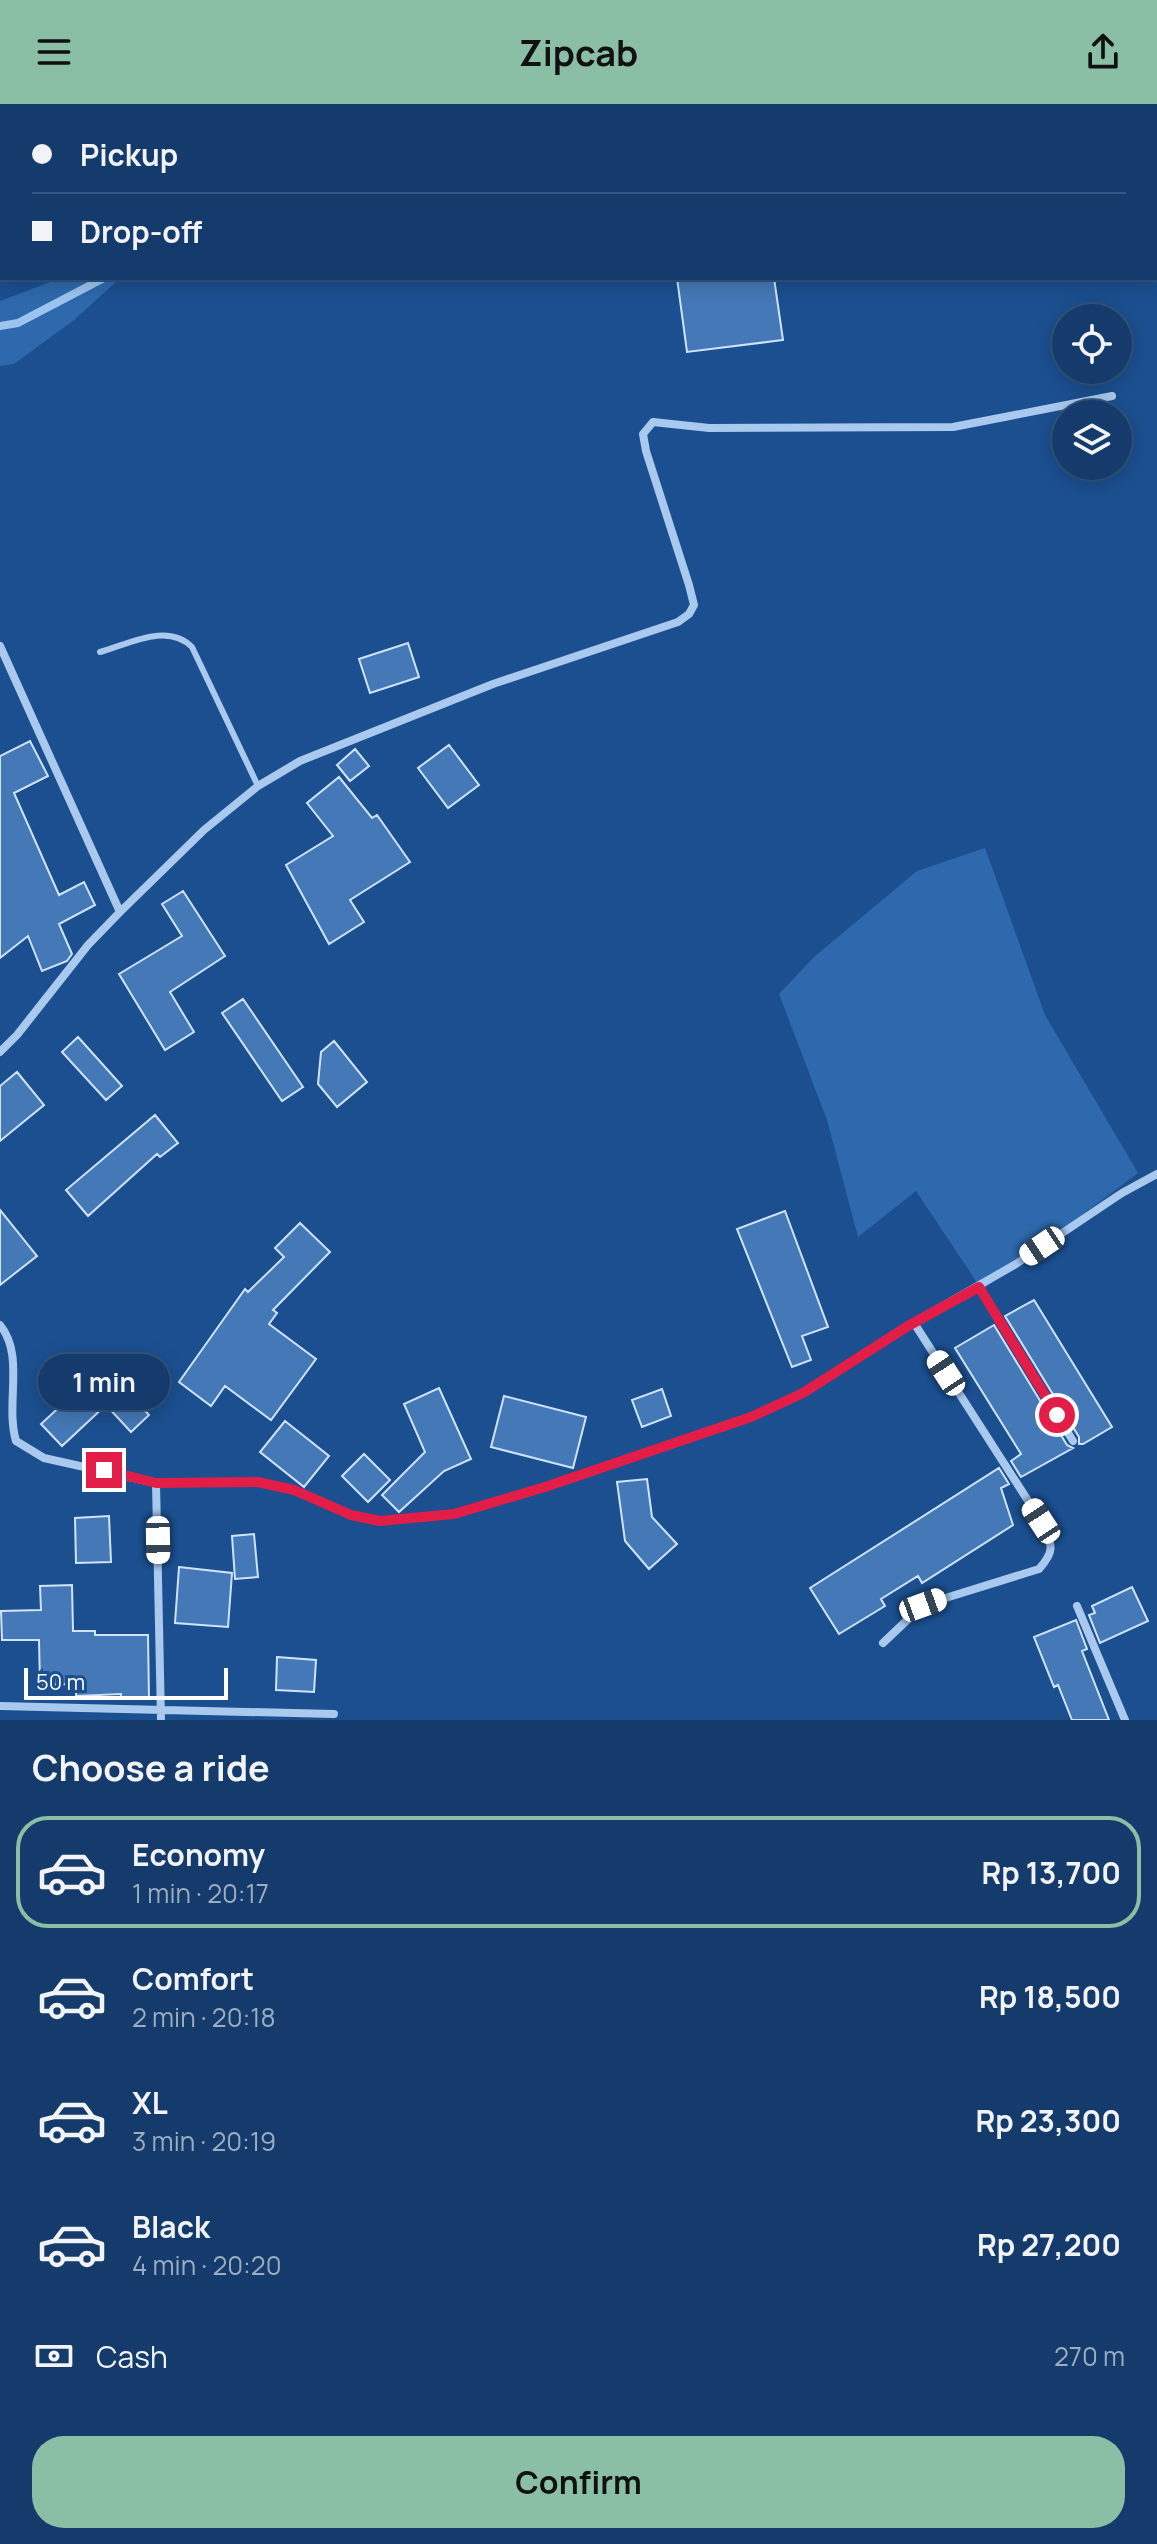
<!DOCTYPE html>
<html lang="en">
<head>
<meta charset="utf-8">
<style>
	:root { --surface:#143b6b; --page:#1d4271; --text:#f1f3f6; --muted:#9dadc1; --line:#33557e; --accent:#8abfa5 }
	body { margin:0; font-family:Manrope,sans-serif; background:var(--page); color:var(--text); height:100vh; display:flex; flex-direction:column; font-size:30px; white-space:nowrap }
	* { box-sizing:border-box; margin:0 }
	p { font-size:26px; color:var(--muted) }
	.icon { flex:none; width:44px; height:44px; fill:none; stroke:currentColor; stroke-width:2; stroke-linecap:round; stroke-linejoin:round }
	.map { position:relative; height:1616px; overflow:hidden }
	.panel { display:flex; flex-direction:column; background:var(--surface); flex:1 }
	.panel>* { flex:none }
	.guide { position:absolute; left:0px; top:0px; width:1158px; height:176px; box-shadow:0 4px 20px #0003,0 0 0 2px var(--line); display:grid; align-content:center; height:176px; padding:0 32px; background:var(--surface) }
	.buttons { position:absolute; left:1052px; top:200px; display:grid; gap:16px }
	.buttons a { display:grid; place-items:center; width:80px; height:80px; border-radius:50%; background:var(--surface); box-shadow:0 4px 20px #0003,0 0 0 2px var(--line); font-size:40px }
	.scale { position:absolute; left:24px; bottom:20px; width:204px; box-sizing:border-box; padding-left:8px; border:4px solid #fff; border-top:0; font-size:22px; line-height:28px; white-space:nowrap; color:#fff; -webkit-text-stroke:6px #1b4f8f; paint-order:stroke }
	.end { position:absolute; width:36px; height:36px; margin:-18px; border:10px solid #e11d48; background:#fff; box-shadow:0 0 0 4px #fff }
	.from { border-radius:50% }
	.bubble { position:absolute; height:56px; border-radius:28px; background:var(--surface); box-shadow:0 4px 20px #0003,0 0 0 2px var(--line); font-size:26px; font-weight:700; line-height:56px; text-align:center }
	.car { position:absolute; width:24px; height:48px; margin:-24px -12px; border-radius:10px; box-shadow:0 0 6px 2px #0007; background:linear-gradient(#fff 24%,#345 0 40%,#fff 0 76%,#345 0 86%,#fff 0) }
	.guide b { display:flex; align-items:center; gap:28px; height:76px; font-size:30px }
	.guide b+b { border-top:2px solid var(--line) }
	.guide i { width:20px; height:20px; background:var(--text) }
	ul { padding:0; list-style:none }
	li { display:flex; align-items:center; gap:24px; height:112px; margin:0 16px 12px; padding:0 16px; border:4px solid transparent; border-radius:32px }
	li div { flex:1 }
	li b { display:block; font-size:30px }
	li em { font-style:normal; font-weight:700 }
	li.active { border-color:var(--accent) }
	li>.icon { width:72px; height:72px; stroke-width:1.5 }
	h2 { padding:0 32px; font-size:36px; line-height:96px }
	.pay { display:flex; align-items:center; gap:20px; height:88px; padding:0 32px; font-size:30px }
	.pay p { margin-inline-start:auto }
	.action { display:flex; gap:16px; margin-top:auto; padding:16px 32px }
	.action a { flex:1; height:92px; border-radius:32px; background:var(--accent); color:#111; font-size:32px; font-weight:700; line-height:92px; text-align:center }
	header { display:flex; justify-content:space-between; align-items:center; height:104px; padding:0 32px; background:var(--accent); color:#111; font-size:36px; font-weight:700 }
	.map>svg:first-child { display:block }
	.green { fill:#2e69ad }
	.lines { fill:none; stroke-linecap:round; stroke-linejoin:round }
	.stream { stroke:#9cc4f0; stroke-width:8 }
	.building { fill:#4478b7; stroke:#cfe3fa; stroke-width:2 }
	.lane { stroke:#a9c9ee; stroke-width:6 }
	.street { stroke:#a9c9ee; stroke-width:8 }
	.route { stroke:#e11d48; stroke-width:10 }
</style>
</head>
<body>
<header><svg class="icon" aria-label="menu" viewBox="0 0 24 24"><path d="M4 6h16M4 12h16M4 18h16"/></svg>Zipcab<svg class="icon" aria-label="share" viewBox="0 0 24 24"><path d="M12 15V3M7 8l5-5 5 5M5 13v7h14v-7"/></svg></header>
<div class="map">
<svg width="1157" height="1616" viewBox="0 0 1157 1616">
	<rect width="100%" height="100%" fill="#1b4f8f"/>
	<!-- green -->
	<path class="green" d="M945 0H1157V148L1156 2Z
		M61 174H150L117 177 74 216 14 260 0 262V197Z
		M985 744 1045 911 1138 1069 982 1186 916 1087 858 1133 827 1016 779 890 814 853 917 767Z"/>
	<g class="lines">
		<!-- stream -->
		<path class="stream" d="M280 2 281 0
			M0 222 18 219 104 174"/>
	</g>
	<!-- building -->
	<path class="building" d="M677 174H774L783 236 687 248Z
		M408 539 419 573 370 589 359 555Z
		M30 637 48 672 14 689 59 791 84 778 95 801 59 820 72 850 67 857 42 867 28 832 0 854V652Z
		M449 641 479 681 448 704 418 664Z
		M355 645 369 662 350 677 337 661Z
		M339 673 372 714 377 711 410 758 350 796 364 818 329 840 286 761 333 732 307 699Z
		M183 787 225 852 170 888 194 928 165 946 119 870 182 832 162 800Z
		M243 895 303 983 282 997 222 909Z
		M78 933 122 982 106 996 62 948Z
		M334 937 367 978 337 1003 318 980 321 948Z
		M17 968 44 1001 0 1037V982Z
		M155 1011 178 1039 160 1053 157 1050 88 1112 66 1086Z
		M0 1106 37 1152 0 1181Z
		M785 1107 828 1223 802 1232 811 1256 792 1263 737 1125Z
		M300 1119 330 1148 273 1206 277 1209 269 1220 316 1255 271 1316 225 1282 211 1302 179 1278 245 1185 248 1188 284 1153 275 1144Z
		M1034 1196 1112 1323 1083 1340H1079V1333L1005 1212Z
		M994 1221 1067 1341 1073 1344 1021 1373 1011 1357 1021 1350 955 1244Z
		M104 1262 149 1311 131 1328 106 1301 62 1342 41 1320Z
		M439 1284 471 1355 444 1367 399 1408 382 1391 425 1348 404 1300Z
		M662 1285 671 1312 642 1323 632 1296Z
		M504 1292 586 1313 573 1364 491 1343Z
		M285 1317 329 1352 304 1383 260 1348Z
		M364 1350 390 1376 368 1398 342 1372Z
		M999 1364 1009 1380 1001 1384 1013 1421 922 1479 918 1472 881 1495 885 1502 839 1530 810 1484Z
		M647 1375 652 1413 677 1440 649 1465 625 1437 617 1378Z
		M109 1412 111 1458 76 1459 75 1414Z
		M254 1430 258 1473 235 1475 232 1432Z
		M179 1463 232 1469 228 1523 175 1519Z
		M72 1481 73 1527H95V1531H148L149 1595H121V1590L76 1592V1580L40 1581 39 1536H2L1 1507 41 1506 40 1482Z
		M1132 1483 1148 1517 1100 1539 1089 1511 1095 1509 1092 1502Z
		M1076 1516 1087 1545 1082 1547 1109 1616H1072L1058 1581 1054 1583 1034 1533Z
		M277 1553 316 1556 314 1588 276 1586Z"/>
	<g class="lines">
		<!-- lane -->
		<path class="lane" d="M100 548C129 540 167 518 192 543L258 682"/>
		<!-- street -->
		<path class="street" d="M101 0 102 2
			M0 542 120 808
			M0 948 17 931 88 841 120 808 204 726 258 682 300 657 493 580 678 518 689 510 694 501 689 481 646 347 643 330 653 318 709 324 953 323 1112 292
			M979 1183 1073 1337
			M0 1221C25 1251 5 1300 16 1337L44 1354 156 1379 258 1378 294 1386 351 1411 380 1417 454 1410 545 1383 751 1313 803 1289 908 1222 1016 1160 1122 1089 1157 1070
			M156 1379 161 1616
			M1077 1502 1125 1616
			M883 1539 923 1501 1039 1465C1057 1445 1051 1440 1041 1417L914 1219
			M0 1602 334 1610"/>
	</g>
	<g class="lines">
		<!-- route -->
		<path class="route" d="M104 1366 156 1379 258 1378 294 1386 351 1411 380 1417 454 1410 545 1383 751 1313 803 1289 908 1222 979 1183 1057 1311"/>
	</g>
</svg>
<div class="buttons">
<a><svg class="icon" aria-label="locate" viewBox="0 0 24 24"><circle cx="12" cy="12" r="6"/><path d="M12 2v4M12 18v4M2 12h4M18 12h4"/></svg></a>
<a><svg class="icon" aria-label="layers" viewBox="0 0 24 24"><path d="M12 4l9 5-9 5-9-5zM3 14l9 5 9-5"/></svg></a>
</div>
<div class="scale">50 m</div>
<i class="end from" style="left:1057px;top:1311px"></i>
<i class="end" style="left:104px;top:1366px"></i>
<div class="bubble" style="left:38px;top:1250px;width:132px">1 min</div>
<i class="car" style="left:1042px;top:1142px;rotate:236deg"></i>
<i class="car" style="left:946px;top:1269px;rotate:327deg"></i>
<i class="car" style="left:1041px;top:1417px;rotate:327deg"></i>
<i class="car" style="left:158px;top:1436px;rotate:179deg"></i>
<i class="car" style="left:923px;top:1501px;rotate:70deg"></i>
<div class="guide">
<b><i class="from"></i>Pickup</b>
<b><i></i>Drop-off</b>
</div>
</div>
<section class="panel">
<h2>Choose a ride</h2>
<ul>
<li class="active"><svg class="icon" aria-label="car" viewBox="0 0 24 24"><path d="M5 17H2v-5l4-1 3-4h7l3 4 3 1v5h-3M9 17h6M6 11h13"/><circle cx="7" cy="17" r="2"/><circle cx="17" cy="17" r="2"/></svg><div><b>Economy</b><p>1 min · 20:17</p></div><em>Rp 13,700</em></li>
<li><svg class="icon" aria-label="car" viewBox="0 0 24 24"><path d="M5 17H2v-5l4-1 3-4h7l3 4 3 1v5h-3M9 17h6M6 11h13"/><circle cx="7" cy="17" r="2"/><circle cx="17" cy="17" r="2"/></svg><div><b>Comfort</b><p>2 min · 20:18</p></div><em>Rp 18,500</em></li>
<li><svg class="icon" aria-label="car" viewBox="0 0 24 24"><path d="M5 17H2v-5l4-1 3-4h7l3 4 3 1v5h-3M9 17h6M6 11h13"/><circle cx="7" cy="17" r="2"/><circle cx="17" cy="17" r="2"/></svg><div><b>XL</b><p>3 min · 20:19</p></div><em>Rp 23,300</em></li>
<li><svg class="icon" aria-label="car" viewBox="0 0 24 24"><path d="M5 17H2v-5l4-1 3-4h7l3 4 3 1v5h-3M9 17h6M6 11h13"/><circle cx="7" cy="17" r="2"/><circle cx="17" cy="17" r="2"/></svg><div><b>Black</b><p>4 min · 20:20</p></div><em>Rp 27,200</em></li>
</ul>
<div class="pay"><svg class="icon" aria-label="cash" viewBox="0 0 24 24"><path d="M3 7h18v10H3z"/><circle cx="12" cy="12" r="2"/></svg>Cash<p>270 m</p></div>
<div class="action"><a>Confirm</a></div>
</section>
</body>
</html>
